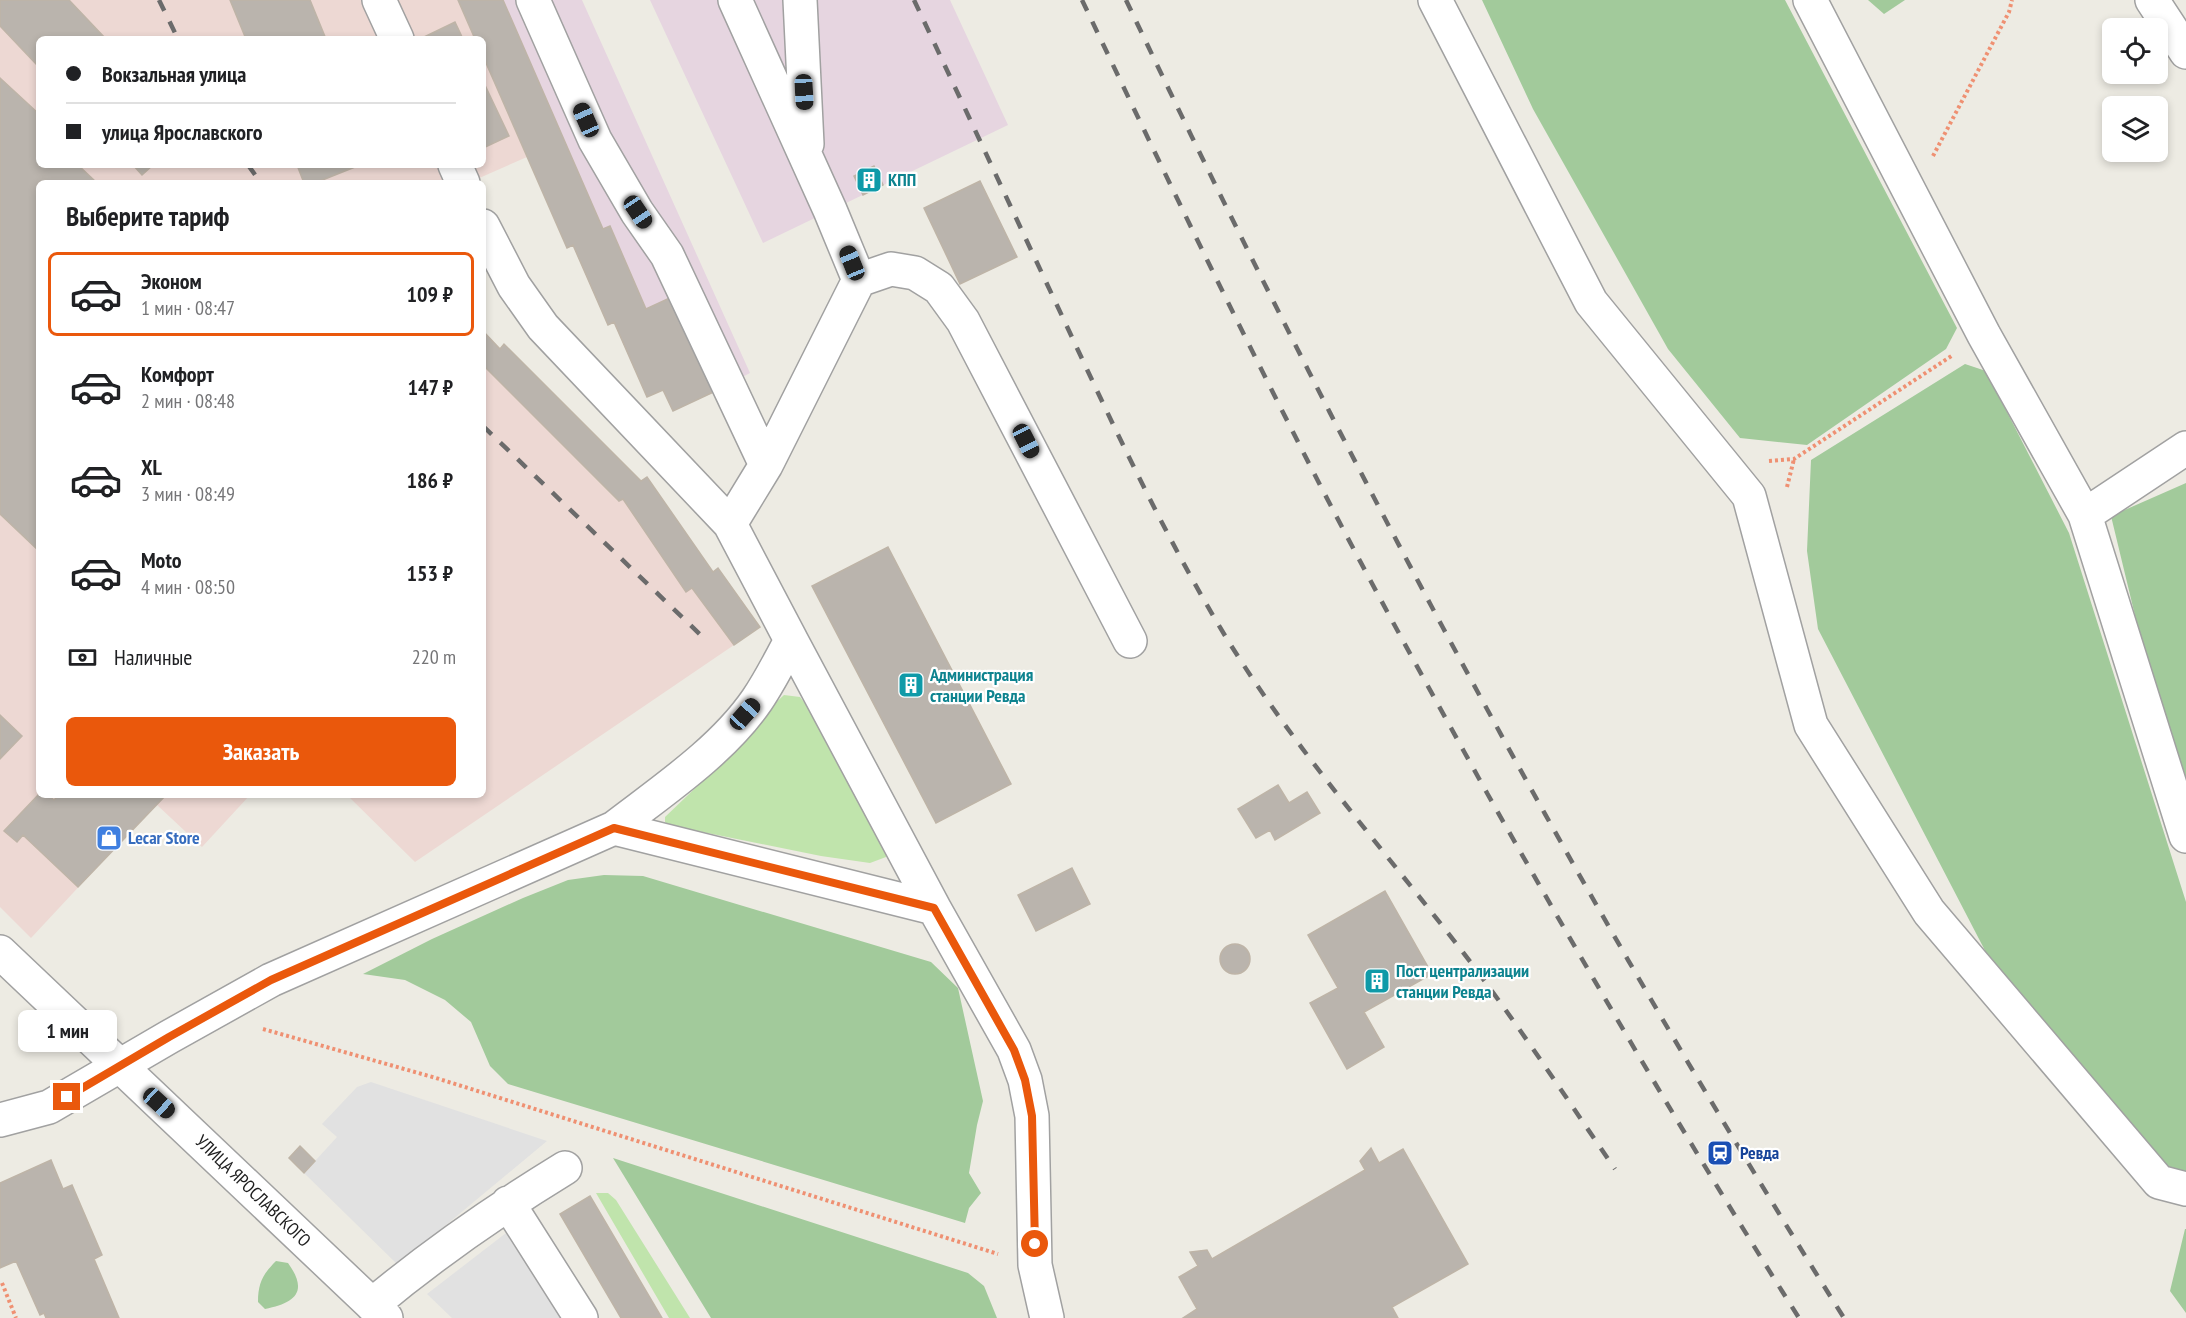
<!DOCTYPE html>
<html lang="ru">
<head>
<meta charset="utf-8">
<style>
	:root { --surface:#fff; --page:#f2f2f2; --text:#202124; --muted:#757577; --line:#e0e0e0; --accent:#ea580c }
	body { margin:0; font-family:"PT Sans Narrow",sans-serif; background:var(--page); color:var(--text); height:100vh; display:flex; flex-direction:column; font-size:22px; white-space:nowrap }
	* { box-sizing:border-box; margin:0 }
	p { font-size:20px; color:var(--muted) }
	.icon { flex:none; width:33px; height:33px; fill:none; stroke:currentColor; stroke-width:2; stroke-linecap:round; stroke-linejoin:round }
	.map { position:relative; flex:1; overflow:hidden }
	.sheet { position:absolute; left:36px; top:180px; width:450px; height:618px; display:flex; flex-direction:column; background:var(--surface); border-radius:9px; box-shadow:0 3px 9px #0003 }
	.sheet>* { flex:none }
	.hud { position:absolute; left:36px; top:36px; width:450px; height:132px; border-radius:9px; box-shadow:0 3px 9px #0003; display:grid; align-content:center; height:132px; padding:0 30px; background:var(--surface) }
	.buttons { position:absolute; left:2102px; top:18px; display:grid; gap:12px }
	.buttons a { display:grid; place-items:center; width:66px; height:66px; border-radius:9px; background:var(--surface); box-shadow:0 3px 9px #0003; font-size:30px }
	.end { position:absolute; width:27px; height:27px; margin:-14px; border:8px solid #ea580c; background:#fff; box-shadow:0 0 0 3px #fff }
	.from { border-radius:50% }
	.bubble { position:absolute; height:42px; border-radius:9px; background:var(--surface); box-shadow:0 3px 9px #0003; font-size:20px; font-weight:600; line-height:42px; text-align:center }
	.car { position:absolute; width:18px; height:36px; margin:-18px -9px; border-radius:8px; box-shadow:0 0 4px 2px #0007; background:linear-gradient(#222 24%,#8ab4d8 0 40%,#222 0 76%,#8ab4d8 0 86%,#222 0) }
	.hud b { display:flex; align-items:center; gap:21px; height:57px; font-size:22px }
	.hud b+b { border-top:2px solid var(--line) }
	.hud i { width:15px; height:15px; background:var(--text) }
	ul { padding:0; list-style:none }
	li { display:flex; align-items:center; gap:18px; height:84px; margin:0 12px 9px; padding:0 18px; border:3px solid transparent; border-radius:9px }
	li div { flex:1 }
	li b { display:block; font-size:22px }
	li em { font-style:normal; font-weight:600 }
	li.selected { border-color:var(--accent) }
	li>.icon { width:54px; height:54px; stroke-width:1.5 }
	h2 { padding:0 30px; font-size:27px; line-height:72px }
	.pay { display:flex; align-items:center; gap:15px; height:66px; padding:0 30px; font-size:22px }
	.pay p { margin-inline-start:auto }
	.cta { display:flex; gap:12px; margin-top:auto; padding:12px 30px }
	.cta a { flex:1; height:69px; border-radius:9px; background:var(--accent); color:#fff; font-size:24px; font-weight:600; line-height:69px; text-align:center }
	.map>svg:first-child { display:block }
	.commercial { fill:#edd8d3 }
	.industrial { fill:#e6d5e0 }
	.grass { fill:#c0e4ac }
	.forest { fill:#a2ca9b }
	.parking { fill:#e1e1e1 }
	.building { fill:#bab4ad; stroke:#beb4a7; stroke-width:1.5 }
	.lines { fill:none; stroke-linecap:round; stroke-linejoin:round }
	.minor-casing { stroke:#a1a1a1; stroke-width:36 }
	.path { stroke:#ef9072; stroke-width:4; stroke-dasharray:3 3; stroke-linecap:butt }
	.minor { stroke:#fff; stroke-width:33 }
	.rail { stroke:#6b6b6b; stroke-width:4.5; stroke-dasharray:12 12; stroke-linecap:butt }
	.route { stroke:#ea580c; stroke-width:8 }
	.labels { text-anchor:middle; stroke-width:4.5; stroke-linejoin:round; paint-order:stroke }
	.culture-label { font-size:18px; font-weight:bold; fill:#0d838f; stroke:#fff; text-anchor:start }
	.shop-label { font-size:18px; font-weight:bold; fill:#366cbe; stroke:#fff; text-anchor:start }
	.transit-label { font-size:18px; font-weight:bold; fill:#164399; stroke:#fff; text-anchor:start }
	.street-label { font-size:18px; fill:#1d1d1d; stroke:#fff }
</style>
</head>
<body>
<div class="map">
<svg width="2186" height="1318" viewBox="0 0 2186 1318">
	<rect width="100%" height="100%" fill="#edebe3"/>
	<!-- commercial -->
	<path class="commercial" d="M0 0H458L475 39H39V165H483V56L527 157 468 183H39V795H250L202 847 156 804 31 938 0 907Z
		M484 366 618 501 623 499 686 591 692 588 734 645 415 862 347 795H483Z"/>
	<!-- industrial -->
	<path class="industrial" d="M458 0H582L750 373 716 391 673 411 663 390 647 397 614 323 608 325 573 246 567 248 483 56V39Z
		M650 0H950L1008 125 763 243Z"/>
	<!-- grass -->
	<path class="grass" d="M784 695 800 697 808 707 888 850 886 857 870 863 821 856 668 825 665 822V817L754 732 771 707Z
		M596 1193H608L616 1200 690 1318H669Z"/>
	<!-- forest -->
	<path class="forest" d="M1482 0H1785L1957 328 1946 349 1807 445 1740 438 1668 349 1533 109Z
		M1868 0H1905L1884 14Z
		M1965 364 1986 371 2069 533 2186 902V1174L2160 1166 1992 964 1818 629 1807 551 1811 460Z
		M2186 483V782L2139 632 2111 516Z
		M604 875 643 876 931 962 958 988 983 1101 977 1125 969 1173 981 1193 969 1208 965 1223 508 1084 490 1066 471 1022 445 1000 405 980 363 974 432 939 523 898 568 880Z
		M613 1158 968 1273 984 1286 997 1318H711Z
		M2185 1229H2186V1313L2170 1291Z
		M276 1261 288 1263C309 1292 295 1303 265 1309L258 1302C258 1283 263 1274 276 1261Z"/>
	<!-- parking -->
	<path class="parking" d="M371 1082 547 1141 398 1265 304 1173 337 1137 322 1124 357 1087Z
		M506 1233 563 1318H452L427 1294Z"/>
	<!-- building -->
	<path class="building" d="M0 0H69L106 39H39V67L0 26Z
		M230 0H310L326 39H246Z
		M458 0H503L603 229 610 226 646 309 674 296 716 391 673 411 663 390 647 397 614 322 608 325 573 245 567 248 483 56V39H475Z
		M455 22 463 39H420Z
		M0 78 39 114V123L37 126 39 128V165H78L97 183H39V551L0 514Z
		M483 81 509 136 483 148Z
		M133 165H153L142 175Z
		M297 165H360L315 183H304Z
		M874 166 883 185 863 195 854 176Z
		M980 181 1017 257 960 284 924 208Z
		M483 331 500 349 504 344 641 481 647 477 713 572 718 568 760 627 734 645 692 588 686 592 623 499 619 501 484 366 483 368Z
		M888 547 1011 784 936 823 812 586Z
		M0 715 22 736 0 759Z
		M1278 785 1289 803 1307 792 1320 813 1275 840 1270 830 1256 838 1238 809Z
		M39 794 48 795 54 800 59 795H166L78 887 23 835 17 842 4 831Z
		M1072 868 1090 904 1036 931 1018 895Z
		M1385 891 1432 974 1364 1012 1384 1047 1347 1069 1310 1003 1338 988 1308 935Z
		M1220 959a15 15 0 1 1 30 0a15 15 0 1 1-30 0Z
		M300 1146 315 1161 304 1173 289 1158Z
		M1371 1148 1379 1163 1403 1149 1468 1264 1392 1307 1398 1318H1183L1197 1309 1179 1277 1198 1266 1190 1252 1207 1250 1212 1259 1365 1170 1360 1161Z
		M51 1160 63 1189 72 1185 102 1255 94 1259 119 1318H46L44 1313 40 1315 16 1261 0 1268V1183Z
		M590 1196 662 1318H621L560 1214Z"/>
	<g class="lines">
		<!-- minor casing -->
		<g class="minor-casing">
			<path id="minor" d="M379 0 397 39
				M533 0 595 140 637 212 667 255 766 465 730 524 791 640
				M735 0 830 210 859 280 766 465
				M800 0 807 144
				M1435 0 1591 302 1749 496 1811 725 1929 912 2159 1182 2186 1189
				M1810 0 1984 335 2085 515 2186 836
				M2152 0 2186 52
				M455 165 463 183
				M483 226 514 286 543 327 730 524
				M859 280 891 269 915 273 939 288 963 321 1130 641
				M2085 515 2186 448
				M614 828C662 791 722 751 757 700 770 681 780 661 791 640L934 908
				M0 952 386 1318
				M0 1120 49 1107 169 1037 271 980 614 828 934 908 1014 1050 1025 1080 1032 1116 1035 1265 1047 1318
				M508 1203 581 1318
				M372 1305C433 1254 498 1209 565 1168"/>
		</g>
		<!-- path -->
		<path class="path" d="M1933 156 2009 12 2012 0
			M1769 461 1794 459 1953 355
			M1787 487 1794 459
			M263 1029 436 1078 998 1254
			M2 1283 16 1318"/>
		<!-- minor -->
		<use href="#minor" class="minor"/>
		<!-- rail -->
		<path class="rail" d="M159 0 178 39
			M914 0C964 106 1013 212 1063 318 1111 421 1160 526 1218 624 1284 735 1369 832 1448 933 1508 1009 1560 1089 1615 1169
			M1082 0C1151 145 1221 291 1294 434 1355 555 1421 674 1487 793 1587 970 1690 1146 1799 1318
			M1126 0C1341 452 1577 894 1844 1318
			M248 165 261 183
			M483 426 708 642"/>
	</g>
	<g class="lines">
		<!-- route -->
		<path class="route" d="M67 1097 169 1037 271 980 614 828 934 908 1014 1050 1025 1080 1032 1116 1035 1244"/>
	</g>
	<!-- icons -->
	<defs>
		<g id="building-square" transform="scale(1.35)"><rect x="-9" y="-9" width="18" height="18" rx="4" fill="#0f9aa8" stroke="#fff"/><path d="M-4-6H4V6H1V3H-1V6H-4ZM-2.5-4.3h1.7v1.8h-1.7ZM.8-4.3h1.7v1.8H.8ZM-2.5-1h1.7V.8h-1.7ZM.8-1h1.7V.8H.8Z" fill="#fff"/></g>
		<g id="shop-square" transform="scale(1.35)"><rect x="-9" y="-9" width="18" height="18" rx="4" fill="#3f7fe0" stroke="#fff"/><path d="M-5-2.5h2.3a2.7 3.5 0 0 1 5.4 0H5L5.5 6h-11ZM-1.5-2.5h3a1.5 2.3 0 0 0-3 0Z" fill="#fff"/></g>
		<g id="station-square" transform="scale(1.35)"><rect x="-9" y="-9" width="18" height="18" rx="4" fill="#1a4fb4" stroke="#fff"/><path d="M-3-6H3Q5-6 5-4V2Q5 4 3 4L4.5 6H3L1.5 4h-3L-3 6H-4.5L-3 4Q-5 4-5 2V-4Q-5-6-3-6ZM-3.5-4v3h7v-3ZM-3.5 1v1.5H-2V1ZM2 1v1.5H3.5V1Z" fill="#fff"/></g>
	</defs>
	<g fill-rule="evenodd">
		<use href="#building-square" x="869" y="180"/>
		<use href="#building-square" x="911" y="685"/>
		<use href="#shop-square" x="109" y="838"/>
		<use href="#building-square" x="1377" y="981"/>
		<use href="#station-square" x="1720" y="1153"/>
	</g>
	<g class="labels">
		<!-- culture labels -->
		<g class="culture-label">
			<text x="888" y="186">КПП</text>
			<text x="930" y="681">Администрация<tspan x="930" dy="21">станции Ревда</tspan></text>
			<text x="1396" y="977">Пост централизации<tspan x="1396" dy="21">станции Ревда</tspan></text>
		</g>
		<!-- shop labels -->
		<g class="shop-label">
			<text x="128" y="844">Lecar Store</text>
		</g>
		<!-- transit labels -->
		<g class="transit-label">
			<text x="1740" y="1159">Ревда</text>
		</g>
		<!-- street labels -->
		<g class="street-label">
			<text transform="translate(253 1191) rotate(44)" y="6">УЛИЦА ЯРОСЛАВСКОГО</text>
		</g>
	</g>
</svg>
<div class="buttons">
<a><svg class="icon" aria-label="locate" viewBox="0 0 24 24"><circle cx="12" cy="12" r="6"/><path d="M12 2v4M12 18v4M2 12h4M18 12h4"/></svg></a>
<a><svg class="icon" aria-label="layers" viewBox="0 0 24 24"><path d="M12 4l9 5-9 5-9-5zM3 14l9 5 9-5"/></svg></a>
</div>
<i class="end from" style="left:1035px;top:1244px"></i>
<i class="end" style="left:67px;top:1097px"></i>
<div class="bubble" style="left:18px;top:1010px;width:99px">1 мин</div>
<i class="car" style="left:804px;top:92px;rotate:177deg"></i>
<i class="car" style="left:586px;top:120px;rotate:336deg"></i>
<i class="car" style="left:638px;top:212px;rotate:146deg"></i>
<i class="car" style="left:852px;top:263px;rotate:338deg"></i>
<i class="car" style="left:1026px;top:441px;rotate:153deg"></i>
<i class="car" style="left:745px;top:714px;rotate:42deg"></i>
<i class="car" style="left:159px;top:1103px;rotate:132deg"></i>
<div class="hud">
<b><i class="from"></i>Вокзальная улица</b>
<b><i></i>улица Ярославского</b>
</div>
<section class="sheet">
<h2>Выберите тариф</h2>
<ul>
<li class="selected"><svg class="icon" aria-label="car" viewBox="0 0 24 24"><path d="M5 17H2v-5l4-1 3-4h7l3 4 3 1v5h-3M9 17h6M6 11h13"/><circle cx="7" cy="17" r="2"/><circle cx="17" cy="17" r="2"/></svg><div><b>Эконом</b><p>1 мин · 08:47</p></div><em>109 ₽</em></li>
<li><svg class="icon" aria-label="car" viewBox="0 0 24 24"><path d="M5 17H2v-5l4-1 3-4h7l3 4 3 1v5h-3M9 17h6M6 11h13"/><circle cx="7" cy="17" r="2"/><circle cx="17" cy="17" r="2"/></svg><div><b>Комфорт</b><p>2 мин · 08:48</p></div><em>147 ₽</em></li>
<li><svg class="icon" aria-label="car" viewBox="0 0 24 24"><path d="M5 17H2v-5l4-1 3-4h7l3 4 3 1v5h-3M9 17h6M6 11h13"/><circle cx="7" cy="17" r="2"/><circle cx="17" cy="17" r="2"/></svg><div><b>XL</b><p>3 мин · 08:49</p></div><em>186 ₽</em></li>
<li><svg class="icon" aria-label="car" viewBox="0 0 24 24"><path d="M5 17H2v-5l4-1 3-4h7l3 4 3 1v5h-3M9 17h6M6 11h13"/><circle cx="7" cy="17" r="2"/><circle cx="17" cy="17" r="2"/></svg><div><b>Moto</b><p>4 мин · 08:50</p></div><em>153 ₽</em></li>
</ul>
<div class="pay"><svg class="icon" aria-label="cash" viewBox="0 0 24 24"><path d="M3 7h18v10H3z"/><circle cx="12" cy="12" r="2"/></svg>Наличные<p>220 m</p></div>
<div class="cta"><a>Заказать</a></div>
</section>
</div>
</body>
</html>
